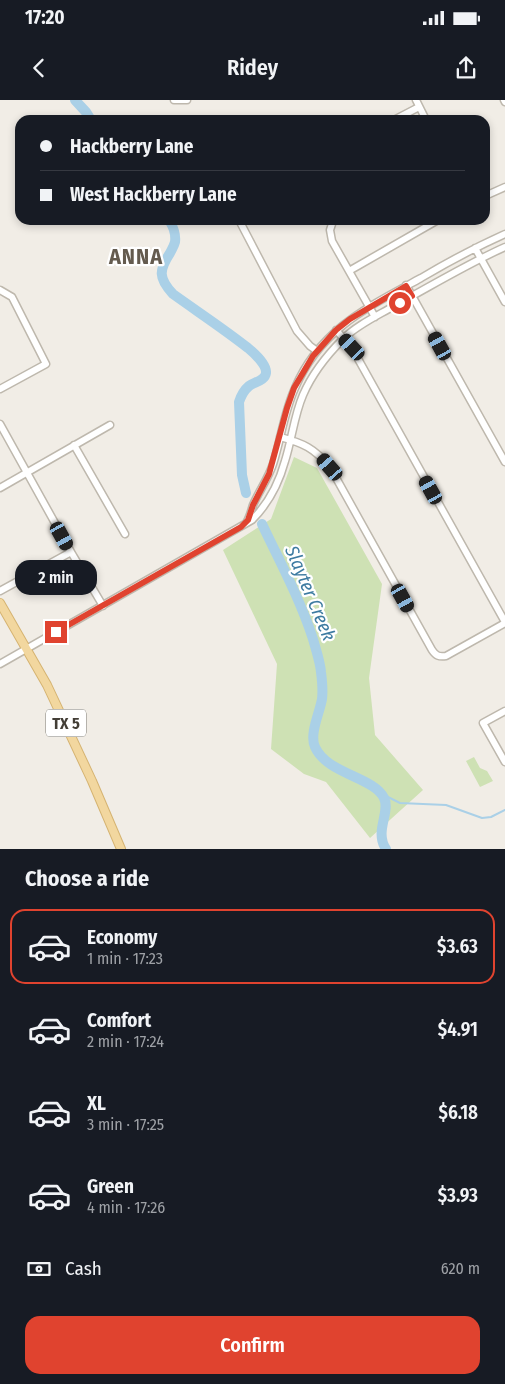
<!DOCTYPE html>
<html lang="en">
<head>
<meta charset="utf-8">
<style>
	:root { --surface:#171b24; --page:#20242c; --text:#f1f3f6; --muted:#9ea1a6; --line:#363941; --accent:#e0432f }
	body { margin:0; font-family:"Fira Sans Condensed",sans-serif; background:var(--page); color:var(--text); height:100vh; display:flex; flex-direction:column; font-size:19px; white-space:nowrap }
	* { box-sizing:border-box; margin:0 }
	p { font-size:16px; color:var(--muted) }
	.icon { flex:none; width:28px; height:28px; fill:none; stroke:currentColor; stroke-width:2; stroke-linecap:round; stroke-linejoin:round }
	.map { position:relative; height:749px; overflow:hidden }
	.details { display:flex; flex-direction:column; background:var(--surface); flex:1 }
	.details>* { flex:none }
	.guide { position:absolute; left:15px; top:15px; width:475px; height:110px; border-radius:15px; box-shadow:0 2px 8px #0003; display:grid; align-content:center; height:110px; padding:0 25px; background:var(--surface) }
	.end { position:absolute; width:22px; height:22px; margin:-11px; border:6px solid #e0432f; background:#fff; box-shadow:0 0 0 2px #fff }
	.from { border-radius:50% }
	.bubble { position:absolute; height:35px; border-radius:15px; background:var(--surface); box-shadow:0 2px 8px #0003; font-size:16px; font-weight:600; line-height:35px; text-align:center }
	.car { position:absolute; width:15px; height:30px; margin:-15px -8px; border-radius:6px; box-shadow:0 0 4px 1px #0007; background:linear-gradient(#222 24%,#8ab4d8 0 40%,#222 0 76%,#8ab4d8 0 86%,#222 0) }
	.guide b { display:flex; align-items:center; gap:18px; height:48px; font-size:19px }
	.guide b+b { border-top:1px solid var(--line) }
	.guide i { width:12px; height:12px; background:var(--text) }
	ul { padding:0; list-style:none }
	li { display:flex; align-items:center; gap:15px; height:75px; margin:0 10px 8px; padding:0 15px; border:2px solid transparent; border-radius:15px }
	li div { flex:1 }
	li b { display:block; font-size:19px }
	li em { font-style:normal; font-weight:600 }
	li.selected { border-color:var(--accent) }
	li>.icon { width:45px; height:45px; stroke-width:1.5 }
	h2 { padding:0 25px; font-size:22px; line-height:60px }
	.pay { display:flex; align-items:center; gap:12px; height:55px; padding:0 25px; font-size:19px }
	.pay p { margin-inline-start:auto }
	.action { display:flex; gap:10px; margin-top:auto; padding:10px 25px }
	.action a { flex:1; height:58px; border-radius:15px; background:var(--accent); color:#fff; font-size:20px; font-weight:600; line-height:58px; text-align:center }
	.status { display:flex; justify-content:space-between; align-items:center; height:35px; padding:0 25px; background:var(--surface); direction:ltr }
	.status svg { height:14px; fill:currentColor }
	header { display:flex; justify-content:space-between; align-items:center; height:65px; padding:0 25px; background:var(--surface); font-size:22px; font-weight:600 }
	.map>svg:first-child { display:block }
	.green { fill:#cee1b4 }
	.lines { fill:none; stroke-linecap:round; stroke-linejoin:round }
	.stream { stroke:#aad0e7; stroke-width:2 }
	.river { stroke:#aad0e7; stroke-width:10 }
	.minor-casing { stroke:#beb8ad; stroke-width:9 }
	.major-casing { stroke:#d5b371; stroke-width:10 }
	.minor { stroke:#fff; stroke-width:6 }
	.major { stroke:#f2d79f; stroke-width:8 }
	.route { stroke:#e0432f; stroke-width:6 }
	.labels { text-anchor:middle; stroke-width:4.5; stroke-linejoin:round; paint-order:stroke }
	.shield { fill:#fff; stroke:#7b7872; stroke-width:1 }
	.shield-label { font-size:16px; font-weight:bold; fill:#433e36 }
	.water-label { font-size:19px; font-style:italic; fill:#3d7ba1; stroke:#fff }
	.district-label { font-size:22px; font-weight:bold; letter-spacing:1px; fill:#645b4f; stroke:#fff }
</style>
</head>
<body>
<div class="status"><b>17:20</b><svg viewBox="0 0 49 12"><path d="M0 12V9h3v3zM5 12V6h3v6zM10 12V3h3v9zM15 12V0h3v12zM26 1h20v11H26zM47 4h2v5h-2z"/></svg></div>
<header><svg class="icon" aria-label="back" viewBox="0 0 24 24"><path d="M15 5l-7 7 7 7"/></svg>Ridey<svg class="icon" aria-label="share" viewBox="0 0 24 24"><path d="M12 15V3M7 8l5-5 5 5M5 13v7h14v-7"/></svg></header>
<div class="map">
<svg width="505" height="749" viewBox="0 0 505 749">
	<rect width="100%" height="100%" fill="#f1ede6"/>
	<!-- green -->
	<path class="green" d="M294 357 317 368 382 484 369 578 375 635 423 690 370 738 326 682 304 674 271 649 277 564 223 450 271 419Z
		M474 657 480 668 487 671 493 681 480 687 466 661Z"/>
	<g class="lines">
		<!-- stream -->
		<path class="stream" d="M382 694 400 703 446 705 482 718 491 717 505 710"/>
		<!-- river -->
		<path class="river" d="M75 0 86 12 91 20
			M169 120C173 126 176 135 175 142 174 146 172 149 170 153 159 170 158 178 173 194 198 212 224 229 248 248 254 253 267 265 266 273 265 281 254 282 249 286 243 291 241 296 239 302L242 375 246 393
			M262 424C280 462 300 499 313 539 316 550 320 561 321 572 322 580 323 591 322 599 320 612 309 634 315 647 327 674 374 677 384 698 391 712 374 731 386 749"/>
		<!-- minor casing -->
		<g class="minor-casing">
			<path id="minor" d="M174 0H187
				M416 0 426 20
				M504 0 505 2
				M394 20 419 7
				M485 96 505 87
				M239 120 297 231 310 246 317 251
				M332 124 330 130 332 141 375 217
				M475 148 505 202
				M349 171 438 120
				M406 185 505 362
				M0 190 12 197 46 264 0 289
				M336 230 351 247 357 257 505 522
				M0 324 71 452 103 506
				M280 337C303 343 314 348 330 367L432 550C436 556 439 557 446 556L505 523
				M74 345 125 434
				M0 388 110 325
				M246 423C250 417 251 411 253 405 259 391 268 379 273 364 281 339 284 312 295 288 320 229 368 207 421 178 448 162 476 147 505 134
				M0 491 71 452
				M0 564 252 420C268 404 279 383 285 361 292 339 294 316 303 295 312 274 327 255 343 239 357 225 377 216 394 206 431 186 467 164 505 147
				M505 611 483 623 505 662"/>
		</g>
		<!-- major casing -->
		<g class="major-casing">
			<path id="major" d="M0 503 47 585 92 681 121 749"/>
		</g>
		<!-- minor -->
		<use href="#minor" class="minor"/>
		<!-- major -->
		<use href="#major" class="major"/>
	</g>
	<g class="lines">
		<!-- route -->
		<path class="route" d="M56 532 241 427 248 420 253 405 269 374 287 308 294 288 313 256 336 230 350 219 406 186 412 196 400 203"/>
	</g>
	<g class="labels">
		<!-- shield labels -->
		<rect class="shield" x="46" y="609.5" width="40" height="27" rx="4"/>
		<g class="shield-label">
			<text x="66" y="629">TX 5</text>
		</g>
		<!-- water labels -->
		<g class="water-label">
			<text transform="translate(311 493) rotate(67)" y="7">Slayter Creek</text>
		</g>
		<!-- district labels -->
		<g class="district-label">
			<text x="136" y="164">ANNA</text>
		</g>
	</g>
</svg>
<i class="end from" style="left:400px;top:203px"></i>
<i class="end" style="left:56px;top:532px"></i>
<div class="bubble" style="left:15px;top:460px;width:82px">2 min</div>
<i class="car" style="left:440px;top:246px;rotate:331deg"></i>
<i class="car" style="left:352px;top:247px;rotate:317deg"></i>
<i class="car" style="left:330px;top:367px;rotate:319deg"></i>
<i class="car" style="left:431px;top:390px;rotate:331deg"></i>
<i class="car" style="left:62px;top:436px;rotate:151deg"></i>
<i class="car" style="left:403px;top:498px;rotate:151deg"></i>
<div class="guide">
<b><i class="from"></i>Hackberry Lane</b>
<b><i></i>West Hackberry Lane</b>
</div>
</div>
<section class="details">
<h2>Choose a ride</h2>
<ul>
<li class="selected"><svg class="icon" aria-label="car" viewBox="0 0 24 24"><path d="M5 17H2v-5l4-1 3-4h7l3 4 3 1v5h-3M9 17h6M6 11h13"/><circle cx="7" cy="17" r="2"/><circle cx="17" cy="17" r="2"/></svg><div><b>Economy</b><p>1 min · 17:23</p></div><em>$3.63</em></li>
<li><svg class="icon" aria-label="car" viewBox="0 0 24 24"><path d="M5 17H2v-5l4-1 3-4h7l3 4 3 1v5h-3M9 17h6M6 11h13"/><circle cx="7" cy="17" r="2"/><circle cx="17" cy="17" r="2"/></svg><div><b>Comfort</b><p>2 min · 17:24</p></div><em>$4.91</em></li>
<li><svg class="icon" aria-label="car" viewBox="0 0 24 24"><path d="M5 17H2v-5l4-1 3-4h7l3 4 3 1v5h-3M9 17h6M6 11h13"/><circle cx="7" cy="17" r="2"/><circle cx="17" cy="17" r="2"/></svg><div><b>XL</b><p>3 min · 17:25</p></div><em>$6.18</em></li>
<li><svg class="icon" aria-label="car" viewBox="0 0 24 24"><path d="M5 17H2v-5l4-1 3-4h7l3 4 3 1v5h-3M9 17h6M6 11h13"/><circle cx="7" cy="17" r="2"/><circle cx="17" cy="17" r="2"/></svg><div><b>Green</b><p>4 min · 17:26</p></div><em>$3.93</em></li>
</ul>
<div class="pay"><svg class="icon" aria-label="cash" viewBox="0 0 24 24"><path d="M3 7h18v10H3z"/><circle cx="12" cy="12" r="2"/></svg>Cash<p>620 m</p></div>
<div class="action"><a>Confirm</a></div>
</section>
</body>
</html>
